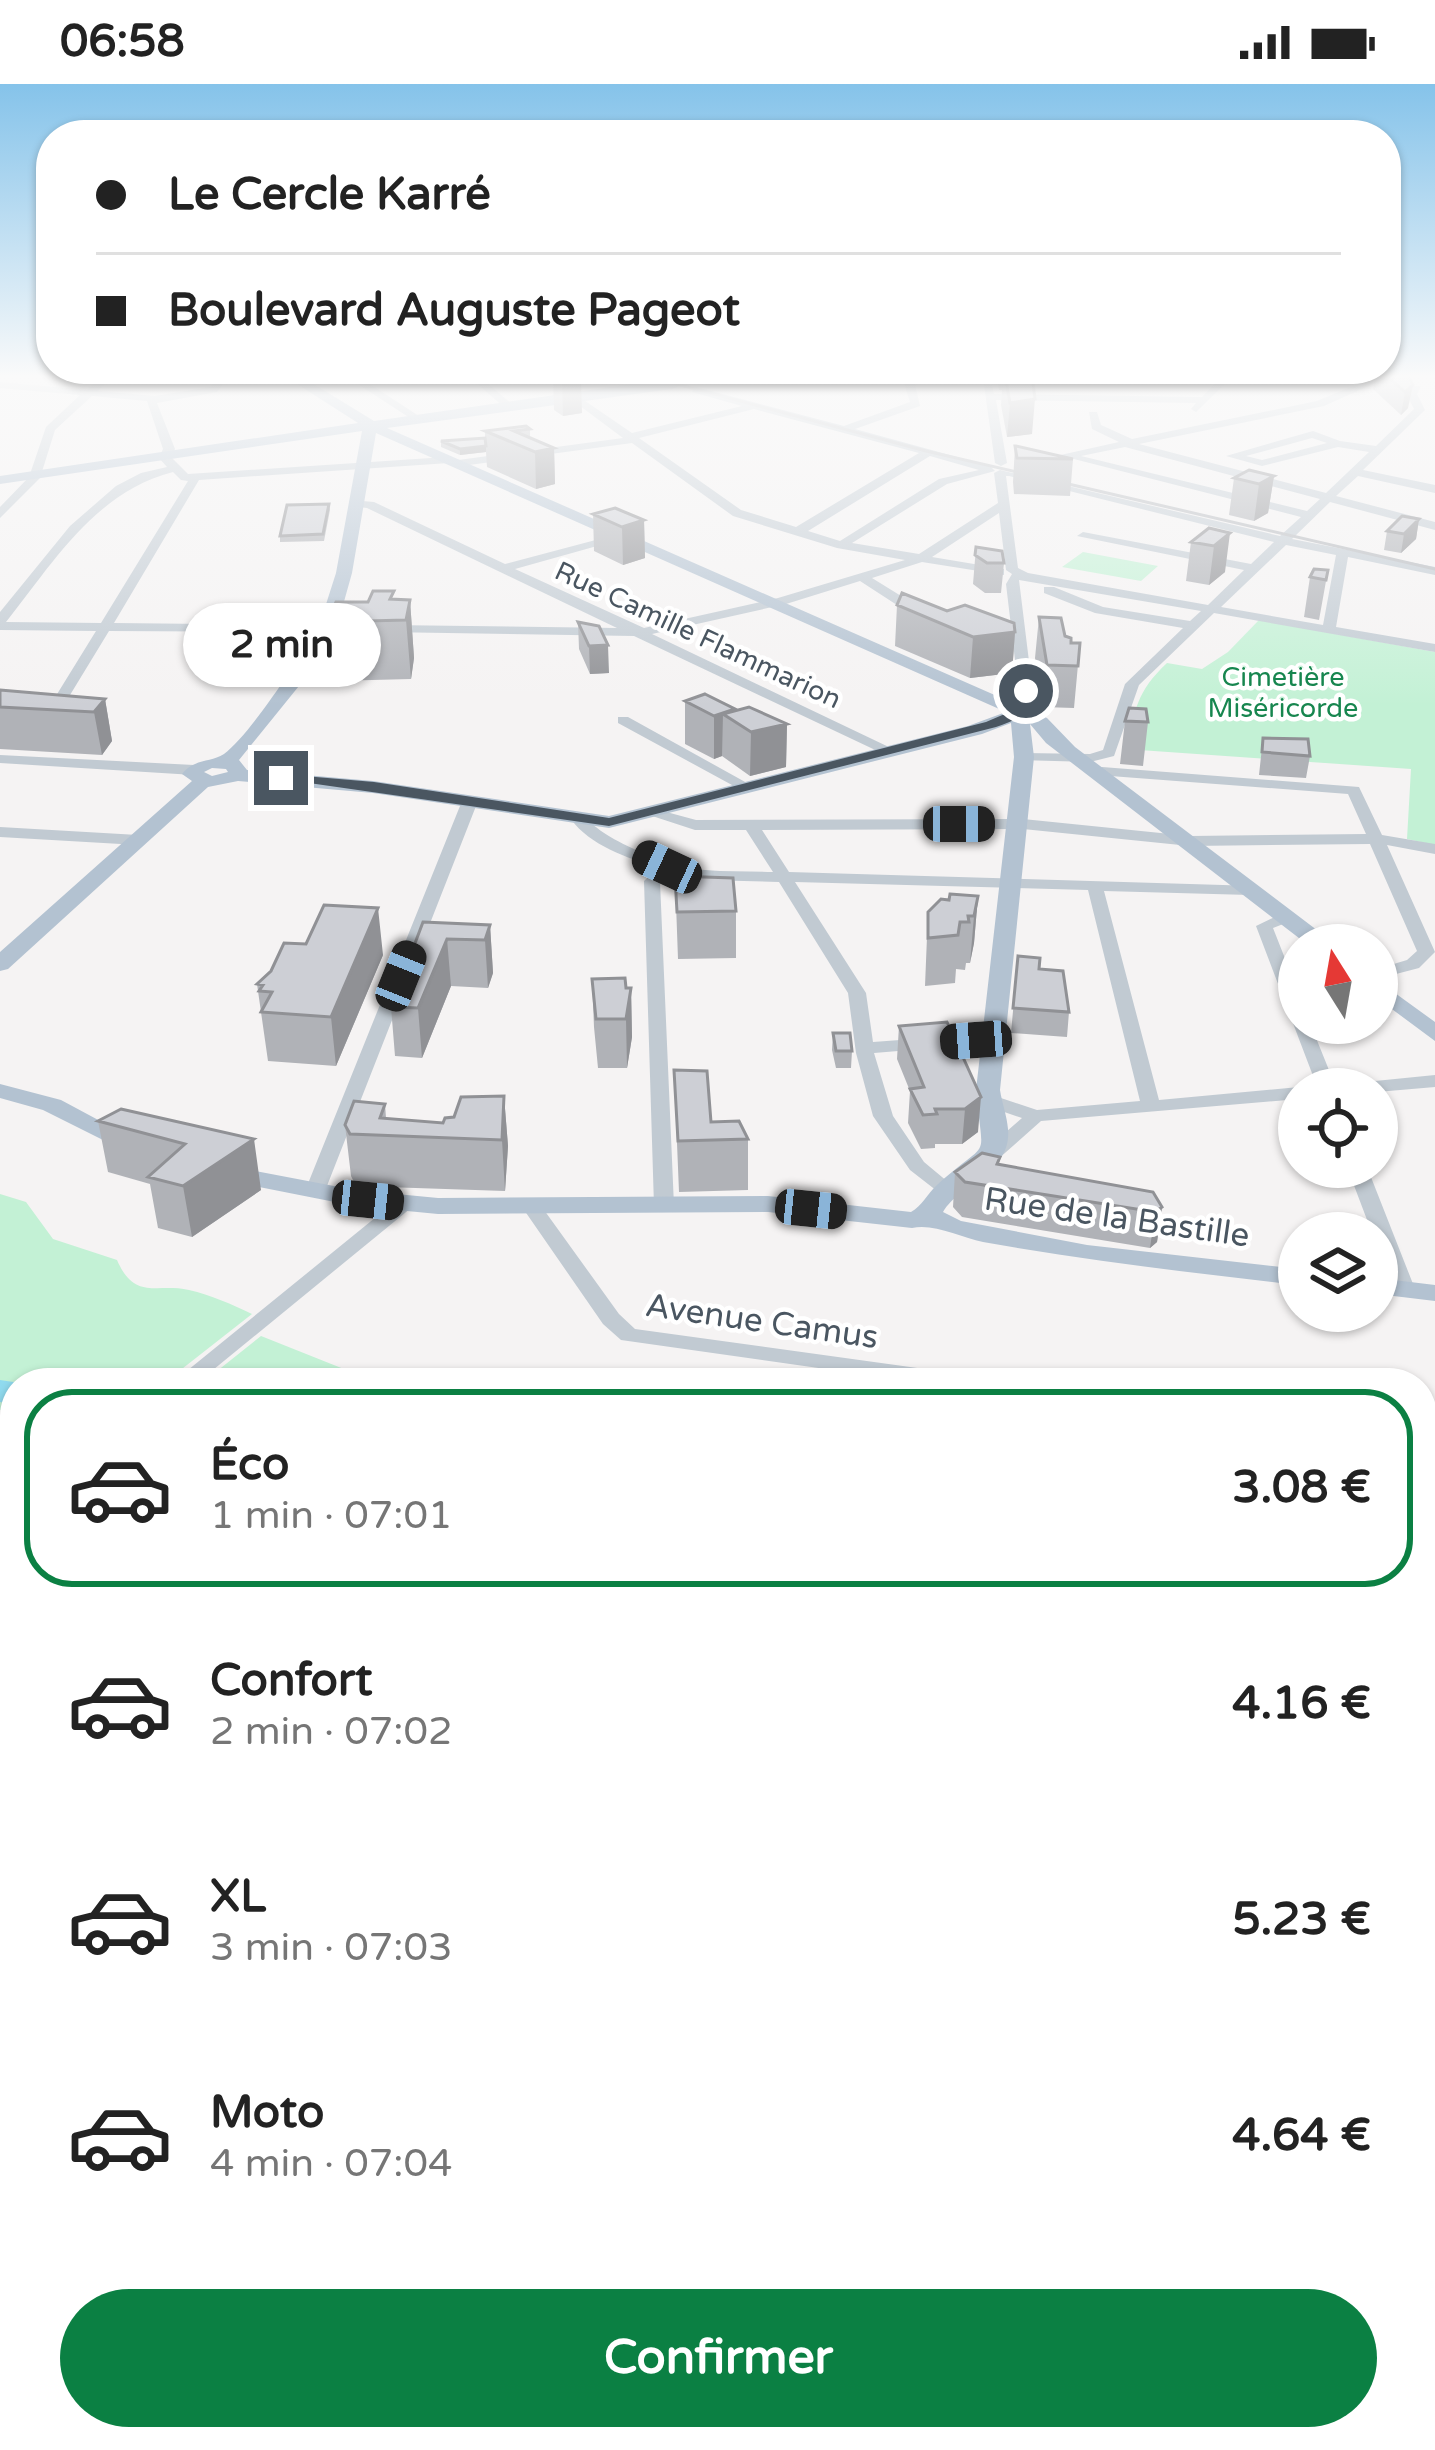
<!DOCTYPE html>
<html lang="fr">
<head>
<meta charset="utf-8">
<style>
	:root { --surface:#fff; --page:#f2f2f2; --text:#222; --muted:#767676; --line:#e0e0e0; --accent:#0b8043 }
	body { margin:0; font-family:"Varela Round",sans-serif; background:var(--page); color:var(--text); height:100vh; display:flex; flex-direction:column; font-size:45px; white-space:nowrap }
	* { box-sizing:border-box; margin:0 }
	p { font-size:39px; color:var(--muted) }
	.icon { flex:none; width:66px; height:66px; fill:none; stroke:currentColor; stroke-width:2; stroke-linecap:round; stroke-linejoin:round }
	.map { position:relative; flex:1; overflow:hidden }
	.details { position:absolute; left:0px; top:1284px; width:1437px; height:1083px; display:flex; flex-direction:column; background:var(--surface); border-radius:48px 48px 0 0; box-shadow:0 3px 9px #0004 }
	.details>* { flex:none }
	.guide { position:absolute; left:36px; top:36px; width:1365px; height:264px; border-radius:48px; box-shadow:0 3px 9px #0004; display:grid; align-content:center; height:264px; padding:0 60px; background:var(--surface) }
	.needle { width:78px; rotate:349deg }
	.fabs { position:absolute; left:1278px; top:840px; display:grid; gap:24px }
	.fabs a { display:grid; place-items:center; width:120px; height:120px; border-radius:50%; background:var(--surface); box-shadow:0 3px 9px #0004; font-size:60px }
	.end { position:absolute; width:54px; height:54px; margin:-27px; border:15px solid #4a5661; background:#fff; box-shadow:0 0 0 6px #fff }
	.from { border-radius:50% }
	.bubble { position:absolute; height:84px; border-radius:42px; background:var(--surface); box-shadow:0 3px 9px #0004; font-size:39px; font-weight:700; line-height:84px; text-align:center }
	.car { position:absolute; width:36px; height:72px; margin:-36px -18px; border-radius:15px; box-shadow:0 0 9px 3px #0007; background:linear-gradient(#222 24%,#8ab4d8 0 40%,#222 0 76%,#8ab4d8 0 86%,#222 0) }
	.guide b { display:flex; align-items:center; gap:42px; height:114px; font-size:45px }
	.guide b+b { border-top:3px solid var(--line) }
	.guide i { width:30px; height:30px; background:var(--text) }
	ul { padding:21px 0 0; list-style:none }
	li { display:flex; align-items:center; gap:36px; height:198px; margin:0 24px 18px; padding:0 36px; border:6px solid transparent; border-radius:48px }
	li div { flex:1 }
	li b { display:block; font-size:45px }
	li em { font-style:normal; font-weight:700 }
	li.selected { border-color:var(--accent) }
	li>.icon { width:108px; height:108px; stroke-width:1.5 }
	.button { display:flex; gap:24px; margin-top:auto; padding:24px 60px }
	.button a { flex:1; height:138px; border-radius:72px; background:var(--accent); color:#fff; font-size:48px; font-weight:700; line-height:138px; text-align:center }
	.status { display:flex; justify-content:space-between; align-items:center; height:84px; padding:0 60px; background:var(--surface); direction:ltr }
	.status svg { height:33px; fill:currentColor }
	.map>svg:first-child { display:block }
	.green { fill:#c3f1d5 }
	.lines { fill:none; stroke-linecap:round; stroke-linejoin:round }
	.river { fill:#90daee; fill-rule:evenodd }
	.minor { fill:#c1cad2; fill-rule:evenodd }
	.major { fill:#b3c2d1; fill-rule:evenodd }
	.tram { stroke:#b5b8bd; stroke-width:3 }
	.wall { fill:#b0b2b7 }
	.shaded-wall { fill:#909195 }
	.building { fill:#cdcfd5; stroke:#909195; stroke-width:3 }
	.route { fill:#4a5661 }
	.labels { text-anchor:middle; stroke-width:9; stroke-linejoin:round; paint-order:stroke }
	.far-street-label { font-size:27px; fill:#4a5661; stroke:#fff }
	.far-park-label { font-size:27px; fill:#17864f; stroke:#fff }
	.street-label { font-size:33px; fill:#4a5661; stroke:#fff }
</style>
</head>
<body>
<div class="status"><b>06:58</b><svg viewBox="0 0 49 12"><path d="M0 12V9h3v3zM5 12V6h3v6zM10 12V3h3v9zM15 12V0h3v12zM26 1h20v11H26zM47 4h2v5h-2z"/></svg></div>
<div class="map">
<svg width="1435" height="2366" viewBox="0 0 1435 2366">
	<rect width="100%" height="100%" fill="#f5f3f3"/>
	<!-- green -->
	<path class="green" d="M1083 468 1158 482 1141 497 1062 483Z
		M1259 536 1435 568V761L1407 755 1411 685 1125 665C1136 625 1136 608 1167 579L1202 585 1228 568Z
		M0 1110 26 1118 53 1155 117 1176C135 1217 156 1199 189 1206 211 1211 231 1220 252 1230L164 1299H15V1330L0 1326Z
		M261 1252 379 1299H202Z
		M1435 1681V1886L1422 1885V1687Z
		M1029 2352H1238L1247 2366H1035Z"/>
	<g class="lines">
		<!-- river -->
		<path class="river" d="M0 1296 20 1299H15V1320L0 1318Z
			M1144 2352H1198L1202 2366H1146Z"/>
		<!-- minor -->
		<path class="minor" d="M103 291H114L98 307 155 312 210 303 220 291H230L217 308 157 319 175 365 171 373 188 390 446 373 451 377 623 354 568 313 572 308 632 349 742 322 692 308 696 303 844 342 910 318 903 296 681 297 685 292 1186 291 1181 294 914 296 920 322 855 345 990 382 995 387 947 400 852 459 919 470 998 419 994 389 1000 386 1280 452 1301 433 1070 374 1035 381 1029 378 1119 358 1092 345 1089 328H1097L1101 341 1132 355 1317 317 1379 291 1382 296 1324 322 1139 360 1326 409 1369 368 1338 363 1262 382 1226 372 1313 347 1340 357 1376 362 1414 325 1406 309 1413 302H1421L1417 310 1425 326 1363 386 1435 401V409L1358 392 1336 412 1435 438V446L1330 418 1292 455 1435 483V491L1348 473 1336 543 1435 560V568L1214 529 1139 601 1114 672 1090 678 1019 676V670L1024 669 1090 670 1103 666 1125 600 1183 544 1095 529 1044 509V503H1054L1103 523 1190 537 1201 527 1019 496 1034 618 1047 638 1035 641 1020 618 1006 500 1012 490 1006 486 999 429 932 473 1004 485V491L922 478 872 494 927 528V534H917L860 497 786 520 652 550 893 665V671L888 672 634 552 384 548V542L389 541 617 544 367 424 351 422V416L374 418 505 480 622 449V455L515 485 644 544 778 514 905 476 837 464 733 432 632 359 454 383 449 379 199 396 114 539 315 541 320 542V548L109 547 56 634 0 646V638L46 628 96 547 0 546V528L70 442 116 402 141 389 167 383 159 374 163 365 147 317 92 312 55 346 40 394 0 434V423L29 393 46 343 80 311 0 304V298L87 306ZM754 325 919 369 796 443 741 426 639 354ZM1312 354 1327 359 1262 376 1246 372ZM1125 363 1320 415 1307 427 1081 372ZM930 372 979 386 939 395 840 457 808 447ZM173 388 181 396 188 397 101 539 6 538C53 479 95 408 173 388ZM1006 392H1009L1274 458 1251 480 1083 448 1077 452 1244 486 1208 521 1028 489 1018 484ZM1286 461 1336 471 1323 541 1221 523Z
			M344 291H356L422 334 413 336Z
			M467 291H478L513 321 504 323Z
			M1223 291H1234L1196 328 1191 325 1196 319 996 316 1007 379 1001 382 995 379 984 301H992L994 310 1202 313Z
			M618 633H628L756 704 743 707 618 639Z
			M0 671 194 681 202 686 194 691 0 679Z
			M1102 683 1359 703 1382 751 1435 760V770L1387 761 1435 868 1419 884 1377 895V885L1407 876 1417 867 1370 760 1190 762 1023 745 762 746 789 788 1256 802 1258 806 1250 811 1104 807 1159 1016 1299 1003 1306 1005H1299V1015L1041 1037 997 1076H983L980 1072 983 1068 1022 1034 981 1020 978 1016 981 1012H995L1037 1026 1140 1017 1088 806 795 798 866 909 873 958 995 949 1004 954 995 959 874 969 893 1032 924 1078 954 1103 951 1107H937L910 1086 873 1032 856 969 848 909 779 798 703 796 671 788 660 798 674 1122 671 1126H657L654 1122 644 797 657 784C627 773 590 762 571 735L573 732H585C604 758 673 783 705 786 727 788 750 787 773 788L746 746H695L640 728 648 723 696 736 1023 735 1190 752 1366 750 1348 710 1097 691 1094 688Z
			M470 712 478 717 325 1107 315 1113 308 1111 305 1107 462 717Z
			M0 743 138 751 146 756 138 761 0 753Z
			M1285 828 1291 829V837L1273 844 1299 910V939H1310L1335 1001 1435 991V1003L1377 1008V1005H1318L1256 842Z
			M1347 1083H1367L1415 1205 1412 1210H1396L1393 1205 1377 1162V1149H1372Z
			M404 1114 414 1120 411 1124 197 1299H172L397 1116Z
			M532 1117 539 1119 619 1230 635 1245 975 1292 986 1299H924L621 1256 603 1240 522 1123Z
			M1422 1347 1435 1349V1365L1422 1363Z
			M1422 2318 1435 2323V2359L1418 2352H1422Z
			M86 2352H120V2366H84Z
			M350 2352H384V2366H348Z
			M610 2352H657L665 2366H617Z
			M863 2352H902L905 2359 902 2366H854Z"/>
		<!-- major -->
		<path class="major" d="M283 291H299L374 337 646 298 652 293 670 297 690 292V298L672 305 387 344 1047 634 1075 663 1330 856 1333 861H1308L1046 659 1030 640 1034 673 1000 1006C1002 1019 1007 1032 1008 1045 1012 1088 961 1098 943 1128L961 1137 1087 1161 1299 1185V1201C1193 1189 1088 1177 983 1158 961 1153 933 1139 912 1144L768 1128 438 1130 355 1122 214 1094 210 1089 214 1084 223 1081 355 1106 438 1114 768 1112 911 1128C922 1122 927 1110 937 1101 992 1051 983 1083 976 1006L1014 673 1011 639 982 650 609 744 373 709 238 697 208 703 8 885 0 887V868L192 697 182 690C195 674 210 679 224 670 251 650 298 575 318 545L333 549 303 597 239 676 247 686 373 697 609 732 968 642 1006 628 376 349 352 489 338 539 329 544 320 539 336 489 362 347 0 400V392L358 339ZM212 684 226 685 228 688 212 692 204 688Z
			M1377 896 1435 938V957L1377 914Z
			M0 1000 61 1016 143 1060 130 1068 121 1065 43 1026 0 1014Z
			M1377 1194 1435 1201V1217L1377 1210Z"/>
		<!-- tram -->
		<path class="tram" d="M643 291 926 367 1435 485"/>
	</g>
	<!-- wall -->
	<path class="wall" d="M575 291 582 329 563 332 554 326 553 292Z
		M999 291H1032V350L1007 353 1001 321 1002 306H999L998 300Z
		M1375 291H1408V324L1401 331 1373 305Z
		M530 345V354L554 364 555 400 536 405 487 383 486 368 460 371 441 363V357L485 354V347Z
		M1015 362 1073 375 1070 412 1014 410 1013 398Z
		M1274 392 1268 429 1254 437 1229 431 1234 394Z
		M329 420 330 426 324 457 280 458V452Z
		M593 430 644 436 645 474 623 481 594 467Z
		M1419 435 1416 455 1401 469 1384 466 1387 447Z
		M1209 444 1225 488 1209 501 1186 497 1191 458Z
		M976 463 1004 479 1001 509H985L973 500Z
		M1328 486 1319 536 1304 533 1310 493Z
		M394 515 410 516 414 574 411 595 333 597 327 538 368 518Z
		M897 521 947 527 1015 548 1012 589 970 594 895 562Z
		M1039 533 1071 559H1080L1074 624 1043 623 1035 574Z
		M578 538 609 589 590 590 579 565Z
		M0 606 105 615 112 657 102 671 0 665Z
		M685 617 735 625 787 640 786 683 750 692 722 672 714 675 685 660Z
		M1125 637 1148 638 1143 682 1120 680Z
		M1263 654 1310 672 1306 694 1259 691Z
		M675 792 736 827V874L678 875Z
		M978 812 974 859 970 879H966L965 886 956 885 955 899 925 902 928 828 949 816Z
		M423 838 490 841 493 889 488 904 451 902 422 974 395 972 391 923Z
		M383 871 336 982 268 977 257 900Z
		M1018 872 1069 928 1067 953 1011 949Z
		M592 895 631 904 632 953 627 984H598L594 943Z
		M947 938 978 1048 962 1060H935V1064L921 1065 908 1039 910 1007 897 975 899 942Z
		M833 949 852 967 851 984H836L832 966Z
		M674 986 711 1038 748 1055V1106L679 1108Z
		M504 1012 508 1062 505 1107 356 1102 351 1092 345 1041 385 1020 386 1034 443 1039Z
		M121 1025 261 1106 192 1153 158 1144 150 1100 108 1088 98 1037Z
		M1000 1073 999 1080 1162 1123 1157 1158 1150 1164 962 1133 953 1123 955 1088Z
		M15 1408V1588L0 1583V1410Z
		M15 1822V2045L0 2044V1845Z"/>
	<!-- shaded-wall -->
	<path class="shaded-wall" d="M581 295 582 329 563 332 562 298Z
		M1413 301 1408 324 1401 331 1405 308Z
		M1035 315 1032 350 1007 353 1010 319Z
		M486 362V368L460 371V365Z
		M554 364 555 400 536 405 535 368Z
		M1274 392 1268 429 1254 437 1259 400Z
		M1419 435 1416 455 1401 469 1404 450Z
		M644 436 645 474 623 481 622 443Z
		M1230 449 1225 488 1209 501 1214 462Z
		M410 516 414 574 411 595 406 536Z
		M1015 548 1012 589 970 594 973 553Z
		M608 561 609 589 590 590 589 562Z
		M105 615 112 657 102 671 94 628Z
		M723 630 722 672 714 675V632Z
		M787 640 786 683 750 692 751 648Z
		M978 812 974 859 970 879 974 832Z
		M378 824 383 871 336 982 331 933Z
		M490 841 493 889 488 904 485 856Z
		M447 855 451 902 422 974 418 924Z
		M631 904 632 953 627 984 626 935Z
		M504 1012 508 1062 505 1107 502 1056Z
		M981 1013 978 1048 962 1060 965 1025Z
		M254 1055 261 1106 192 1153 183 1102Z
		M1162 1123 1157 1158 1150 1164 1155 1128Z
		M1435 1597 1425 1635 1422 1636V1604Z
		M15 1952V2032L1 1988Z"/>
	<!-- building -->
	<path class="building" d="M575 291 581 295 562 298 553 292Z
		M1005 291H1032L1035 315 1010 319Z
		M1386 291H1408L1413 301 1405 308Z
		M526 342 530 345 514 347 554 364 535 368 485 347Z
		M485 354 486 362 460 365 441 357Z
		M1015 362H1016L1073 375 1017 374Z
		M1249 386 1274 392 1259 400 1234 394Z
		M329 420 323 450 280 452 287 421Z
		M615 424 644 436 622 443 593 430Z
		M1402 432 1419 435 1404 450 1387 447Z
		M1209 444 1230 449 1214 462 1191 458Z
		M976 463 1002 467 1004 479H987L975 471Z
		M1314 485 1328 486 1326 496 1310 493Z
		M373 507H394L390 515 410 516 406 536 327 538 336 518H368Z
		M902 509 947 527 965 521 1014 539 1015 548 973 553 897 521Z
		M1039 533 1061 534 1065 552 1071 554V559H1080L1078 582 1047 581Z
		M578 538 599 542 608 561 589 562Z
		M0 606 105 615 94 628 0 623Z
		M705 610 735 625 714 632 685 617Z
		M749 623 787 640 751 648 723 630Z
		M1129 624 1146 625 1148 638 1125 637Z
		M1263 654 1308 655 1310 672 1262 668Z
		M675 792 733 794 736 827 677 828Z
		M950 810 978 812 974 832H968L969 838H960L958 851 928 854V828L941 815 949 816Z
		M324 821 378 824 331 933 261 928 272 908 259 907 263 901 257 900 271 887 284 859 306 860Z
		M423 838 490 841 485 856 447 855 418 924 391 923Z
		M1018 872 1040 874 1039 885 1063 887 1069 928 1013 924Z
		M625 894 626 904H631L626 935H596L592 895Z
		M947 938 981 1013 965 1025H935L937 1030 923 1031 910 1005 924 1003 899 942Z
		M833 949H850L852 967H836Z
		M674 986 707 987 711 1038 739 1037 748 1055 678 1057Z
		M504 1012 502 1056 350 1050 345 1041 354 1017 385 1020 380 1034 443 1039 445 1034 454 1033 461 1013Z
		M121 1025 254 1055 183 1102 148 1093 185 1060 98 1037Z
		M982 1069 1000 1073 997 1080 1153 1108 1162 1123 1155 1128 965 1098 955 1088Z
		M142 1295 155 1299H116Z
		M15 1408V1537L0 1532V1410Z
		M1422 1586 1435 1597 1422 1604Z
		M10 1822H15V1952L1 1988 0 1845Z"/>
	<!-- sky -->
	<linearGradient id="sky" x2="0" y2="1"><stop stop-color="#85c3ea"/><stop offset="0.47" stop-color="#fafafa"/><stop offset="1" stop-color="#fafafa" stop-opacity="0"/></linearGradient>
	<rect width="1435" height="622" fill="url(#sky)"/>
	<!-- route -->
	<path class="route" d="M1026 603 1033 607C1034 630 1015 636 996 643L609 742 274 694 281 690 374 698 609 734 986 638 1014 626 1020 618V607Z"/>
	<g class="labels">
		<!-- far-street labels -->
		<g class="far-street-label">
			<text transform="translate(698 551) rotate(25)" y="9">Rue Camille Flammarion</text>
		</g>
		<!-- far-park labels -->
		<g class="far-park-label">
			<text x="1283" y="602">Cimetière<tspan x="1283" dy="31">Miséricorde</tspan></text>
		</g>
		<!-- street labels -->
		<g class="street-label">
			<text transform="translate(1117 1132) rotate(8)" y="12">Rue de la Bastille</text>
			<text transform="translate(762 1236) rotate(8)" y="12">Avenue Camus</text>
		</g>
	</g>
</svg>
<div class="fabs">
<a><svg class="needle" viewBox="-14 -14 28 28"><path d="M0-13l5 13h-10z" fill="#e53935"/><path d="M0 13l5-13h-10z" fill="#767676"/></svg></a>
<a><svg class="icon" aria-label="locate" viewBox="0 0 24 24"><circle cx="12" cy="12" r="6"/><path d="M12 2v4M12 18v4M2 12h4M18 12h4"/></svg></a>
<a><svg class="icon" aria-label="layers" viewBox="0 0 24 24"><path d="M12 4l9 5-9 5-9-5zM3 14l9 5 9-5"/></svg></a>
</div>
<i class="end from" style="left:1026px;top:607px"></i>
<i class="end" style="left:281px;top:694px"></i>
<div class="bubble" style="left:183px;top:519px;width:198px">2 min</div>
<i class="car" style="left:959px;top:740px;rotate:90deg"></i>
<i class="car" style="left:667px;top:783px;rotate:295deg"></i>
<i class="car" style="left:401px;top:892px;rotate:22deg"></i>
<i class="car" style="left:976px;top:956px;rotate:266deg"></i>
<i class="car" style="left:368px;top:1116px;rotate:96deg"></i>
<i class="car" style="left:811px;top:1125px;rotate:96deg"></i>
<div class="guide">
<b><i class="from"></i>Le Cercle Karré</b>
<b><i></i>Boulevard Auguste Pageot</b>
</div>
<section class="details">
<ul>
<li class="selected"><svg class="icon" aria-label="car" viewBox="0 0 24 24"><path d="M5 17H2v-5l4-1 3-4h7l3 4 3 1v5h-3M9 17h6M6 11h13"/><circle cx="7" cy="17" r="2"/><circle cx="17" cy="17" r="2"/></svg><div><b>Éco</b><p>1 min · 07:01</p></div><em>3.08 €</em></li>
<li><svg class="icon" aria-label="car" viewBox="0 0 24 24"><path d="M5 17H2v-5l4-1 3-4h7l3 4 3 1v5h-3M9 17h6M6 11h13"/><circle cx="7" cy="17" r="2"/><circle cx="17" cy="17" r="2"/></svg><div><b>Confort</b><p>2 min · 07:02</p></div><em>4.16 €</em></li>
<li><svg class="icon" aria-label="car" viewBox="0 0 24 24"><path d="M5 17H2v-5l4-1 3-4h7l3 4 3 1v5h-3M9 17h6M6 11h13"/><circle cx="7" cy="17" r="2"/><circle cx="17" cy="17" r="2"/></svg><div><b>XL</b><p>3 min · 07:03</p></div><em>5.23 €</em></li>
<li><svg class="icon" aria-label="car" viewBox="0 0 24 24"><path d="M5 17H2v-5l4-1 3-4h7l3 4 3 1v5h-3M9 17h6M6 11h13"/><circle cx="7" cy="17" r="2"/><circle cx="17" cy="17" r="2"/></svg><div><b>Moto</b><p>4 min · 07:04</p></div><em>4.64 €</em></li>
</ul>
<div class="button"><a>Confirmer</a></div>
</section>
</div>
</body>
</html>
